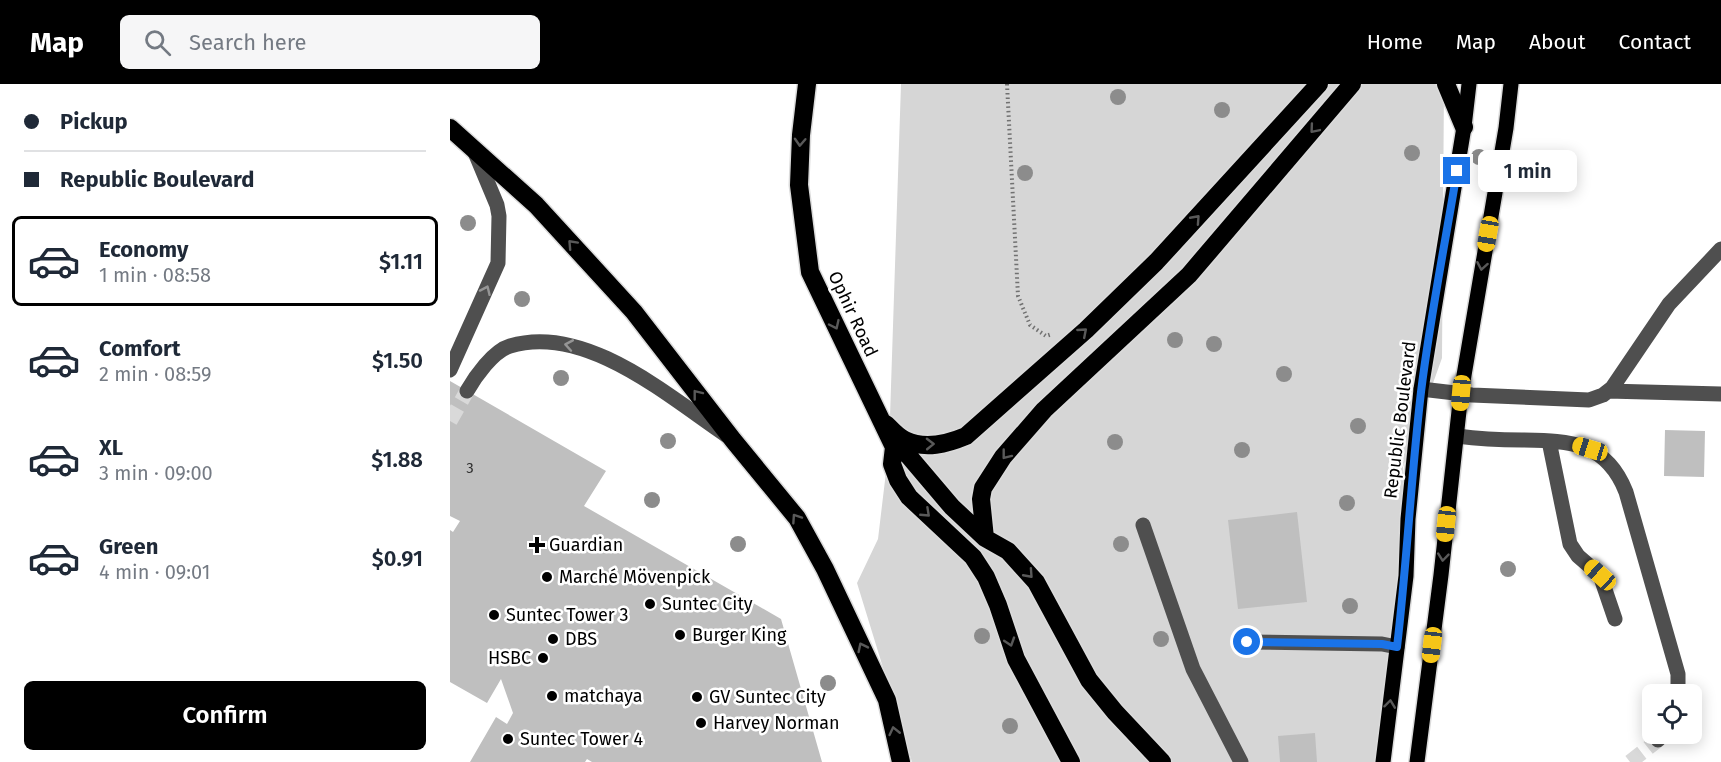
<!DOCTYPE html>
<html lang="en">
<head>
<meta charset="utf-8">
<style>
	:root { --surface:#fff; --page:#f6f6f7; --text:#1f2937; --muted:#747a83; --line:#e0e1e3; --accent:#000 }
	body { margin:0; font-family:"Fira Sans",sans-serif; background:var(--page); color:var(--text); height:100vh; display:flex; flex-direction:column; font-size:22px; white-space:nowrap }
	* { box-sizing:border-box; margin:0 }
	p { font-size:20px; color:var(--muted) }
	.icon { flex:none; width:33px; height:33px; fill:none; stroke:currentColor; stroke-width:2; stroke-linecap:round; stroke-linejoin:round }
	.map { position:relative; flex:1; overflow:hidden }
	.sheet { display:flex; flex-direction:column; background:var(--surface); width:450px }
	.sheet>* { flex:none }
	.banner { display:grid; align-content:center; height:132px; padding:0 24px; background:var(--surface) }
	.fabs { position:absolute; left:1192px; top:600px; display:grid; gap:12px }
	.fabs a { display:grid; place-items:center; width:60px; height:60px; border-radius:9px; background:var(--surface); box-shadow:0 3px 15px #0003; font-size:30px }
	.end { position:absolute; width:27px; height:27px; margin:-14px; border:8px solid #1a73e8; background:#fff; box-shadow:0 0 0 3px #fff }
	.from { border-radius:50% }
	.bubble { position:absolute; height:42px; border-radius:9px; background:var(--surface); box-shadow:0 3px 15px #0003; font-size:20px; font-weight:600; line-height:42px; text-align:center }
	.car { position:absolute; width:18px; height:36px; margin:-18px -9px; border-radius:8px; box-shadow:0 0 4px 2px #0007; background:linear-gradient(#f5c518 24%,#345 0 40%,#f5c518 0 76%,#345 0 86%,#f5c518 0) }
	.banner b { display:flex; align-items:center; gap:21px; height:57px; font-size:22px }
	.banner b+b { border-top:2px solid var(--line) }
	.banner i { width:15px; height:15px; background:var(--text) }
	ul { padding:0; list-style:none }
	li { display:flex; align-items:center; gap:18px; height:90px; margin:0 12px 9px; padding:0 12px; border:3px solid transparent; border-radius:9px }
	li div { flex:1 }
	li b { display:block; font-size:22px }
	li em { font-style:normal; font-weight:600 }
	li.selected { border-color:var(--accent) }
	li>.icon { width:54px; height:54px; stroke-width:1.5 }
	.primary-button { display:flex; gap:12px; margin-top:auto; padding:12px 24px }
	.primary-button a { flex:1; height:69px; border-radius:9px; background:var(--accent); color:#fff; font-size:24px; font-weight:600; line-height:69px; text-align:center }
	header { display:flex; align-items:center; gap:36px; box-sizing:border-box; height:84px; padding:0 30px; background:var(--accent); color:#fff }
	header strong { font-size:28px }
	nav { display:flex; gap:33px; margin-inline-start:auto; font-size:21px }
	.search { width:420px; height:54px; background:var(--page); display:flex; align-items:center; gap:15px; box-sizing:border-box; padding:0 21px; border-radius:9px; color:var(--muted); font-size:22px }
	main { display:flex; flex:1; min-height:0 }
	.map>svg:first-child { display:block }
	.green { fill:#d6d6d6 }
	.building { fill:#bfbfbf }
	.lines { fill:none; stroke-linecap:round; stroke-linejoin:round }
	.minor-tunnel { stroke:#d9d9d9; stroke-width:15; stroke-dasharray:15 8; stroke-linecap:butt }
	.major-casing { stroke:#dbdbdb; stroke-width:18 }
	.highway-casing { stroke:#dbdbdb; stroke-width:21 }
	.path { stroke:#717171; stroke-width:4; stroke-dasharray:1.5 3; stroke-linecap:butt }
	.minor { stroke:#4f4f4f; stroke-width:15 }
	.major { stroke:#000; stroke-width:15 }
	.highway { stroke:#000; stroke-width:18 }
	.tree { fill:#8c8c8c }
	.oneway { stroke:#595959 }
	.oneway2 { stroke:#959595 }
	.route { stroke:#1a73e8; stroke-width:8 }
	.poi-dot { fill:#000; stroke:#fff; stroke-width:2 }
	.labels { text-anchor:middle; stroke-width:5; stroke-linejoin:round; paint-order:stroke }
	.number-label { font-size:15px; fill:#303030 }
	.street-label { font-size:18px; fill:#000; stroke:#fff }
	.poi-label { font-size:18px; fill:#000; stroke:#fff; text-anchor:start }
</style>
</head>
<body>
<header>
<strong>Map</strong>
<div class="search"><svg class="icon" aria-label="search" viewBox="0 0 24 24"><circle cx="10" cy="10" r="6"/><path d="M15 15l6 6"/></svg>Search here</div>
<nav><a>Home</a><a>Map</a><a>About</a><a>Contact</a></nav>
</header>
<main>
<section class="sheet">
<div class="banner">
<b><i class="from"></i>Pickup</b>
<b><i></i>Republic Boulevard</b>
</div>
<ul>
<li class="selected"><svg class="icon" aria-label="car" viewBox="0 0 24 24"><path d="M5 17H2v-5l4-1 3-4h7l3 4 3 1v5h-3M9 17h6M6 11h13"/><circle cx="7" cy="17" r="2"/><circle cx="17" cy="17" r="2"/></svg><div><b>Economy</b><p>1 min · 08:58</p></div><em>$1.11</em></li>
<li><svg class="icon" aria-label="car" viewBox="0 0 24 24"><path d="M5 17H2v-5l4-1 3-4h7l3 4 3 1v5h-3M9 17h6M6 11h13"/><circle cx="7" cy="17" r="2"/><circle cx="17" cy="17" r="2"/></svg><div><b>Comfort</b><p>2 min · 08:59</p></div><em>$1.50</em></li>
<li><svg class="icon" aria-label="car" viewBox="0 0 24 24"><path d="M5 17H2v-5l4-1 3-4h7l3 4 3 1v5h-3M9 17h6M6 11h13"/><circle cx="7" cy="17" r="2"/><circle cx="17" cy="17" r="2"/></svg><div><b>XL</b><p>3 min · 09:00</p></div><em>$1.88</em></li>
<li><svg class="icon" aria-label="car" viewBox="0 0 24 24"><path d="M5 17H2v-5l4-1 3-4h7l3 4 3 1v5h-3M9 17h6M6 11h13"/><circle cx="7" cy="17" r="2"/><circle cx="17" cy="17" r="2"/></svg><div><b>Green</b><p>4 min · 09:01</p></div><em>$0.91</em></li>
</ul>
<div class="primary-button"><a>Confirm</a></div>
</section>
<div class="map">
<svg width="1271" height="678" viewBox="0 0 1271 678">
	<rect width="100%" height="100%" fill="#fff"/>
	<!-- green -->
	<path class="green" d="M451 0H994L992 274 953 383 956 437 933 678H462L407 499 428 455 439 363Z"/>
	<!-- building -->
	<path class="building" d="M0 297 156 387 134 422 331 535 372 678H142L137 675 135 678H20L46 633 57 640 63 629 51 595 37 619 0 598V446L3 448 10 437 0 432Z
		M1215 346 1255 347 1254 393 1214 392Z
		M847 428 857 518 788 525 778 436Z
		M865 649 867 678H830L828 652Z"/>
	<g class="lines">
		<!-- minor-tunnel -->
		<path class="minor-tunnel" d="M0 337 17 307
			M1180 678 1208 656"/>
		<!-- major casing -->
		<g class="major-casing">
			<path id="major" d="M933 678 956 492 958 435 971 305 1014 43 1019 0
				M967 678 991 491 1011 309 1056 44 1061 0"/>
		</g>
		<!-- highway casing -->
		<g class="highway-casing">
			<path id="highway" d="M357 0 351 51 349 101 360 188 444 363 442 380 448 396 459 413 523 473 536 493 548 521 566 575 621 678
				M996 0 1014 43
				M0 44 86 121 184 228 283 356 347 434 375 485 437 616 451 678
				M436 340C441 345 448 353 455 356 475 366 497 360 516 352L636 246 706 178 869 0
				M444 363 457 370 502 423 535 454 558 467 586 498 639 596 665 628 712 678
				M535 454 531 415 533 404 553 373 594 326 739 191 902 0"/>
		</g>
		<!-- path -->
		<path class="path" d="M557 0 568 212 580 241 596 252 602 250"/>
		<!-- minor -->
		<path class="minor" d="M0 286 48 179 49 132 47 121 24 66
			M971 305 1022 311 1139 316 1153 311 1162 304 1219 220 1271 165
			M17 307C25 293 43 267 60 262 135 239 218 312 276 351
			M1158 307 1271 310
			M1007 352C1029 355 1050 356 1072 356 1119 357 1156 357 1176 408L1228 590V610
			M1099 357 1120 460 1128 472 1150 491 1165 535
			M693 441 743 585 791 678
			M797 558 932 560 947 563
			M1208 656 1214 650"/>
		<!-- major -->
		<use href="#major" class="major"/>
		<!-- highway -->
		<use href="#highway" class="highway"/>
	</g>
	<!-- trees -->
	<g class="tree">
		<circle cx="668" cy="13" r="8"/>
		<circle cx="772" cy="26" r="8"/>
		<circle cx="962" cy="69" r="8"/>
		<circle cx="1029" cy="73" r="8"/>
		<circle cx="575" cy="89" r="8"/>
		<circle cx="18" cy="139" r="8"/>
		<circle cx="72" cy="215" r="8"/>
		<circle cx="725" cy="256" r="8"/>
		<circle cx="764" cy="260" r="8"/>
		<circle cx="834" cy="290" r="8"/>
		<circle cx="111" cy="294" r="8"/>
		<circle cx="908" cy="342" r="8"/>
		<circle cx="218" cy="357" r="8"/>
		<circle cx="665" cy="358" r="8"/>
		<circle cx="792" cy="366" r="8"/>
		<circle cx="202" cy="416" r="8"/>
		<circle cx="897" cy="419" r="8"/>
		<circle cx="288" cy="460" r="8"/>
		<circle cx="671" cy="460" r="8"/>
		<circle cx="1058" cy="485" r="8"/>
		<circle cx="900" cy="522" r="8"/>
		<circle cx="532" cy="552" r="8"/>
		<circle cx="711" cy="555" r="8"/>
		<circle cx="378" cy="599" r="8"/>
		<circle cx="560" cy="642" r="8"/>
	</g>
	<!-- one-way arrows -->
	<defs><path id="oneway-chevron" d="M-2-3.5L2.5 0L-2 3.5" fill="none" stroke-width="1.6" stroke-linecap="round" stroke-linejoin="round" transform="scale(1.5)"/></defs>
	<g class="oneway">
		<use href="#oneway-chevron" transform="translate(864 45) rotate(130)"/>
		<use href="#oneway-chevron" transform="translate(350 58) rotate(93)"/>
		<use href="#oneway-chevron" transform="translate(746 135) rotate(-48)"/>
		<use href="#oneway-chevron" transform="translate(122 160) rotate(-133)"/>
		<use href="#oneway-chevron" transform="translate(1032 182) rotate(100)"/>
		<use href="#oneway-chevron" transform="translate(385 241) rotate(65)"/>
		<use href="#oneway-chevron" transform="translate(633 248) rotate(-41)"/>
		<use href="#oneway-chevron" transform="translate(247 310) rotate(-128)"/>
		<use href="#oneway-chevron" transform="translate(480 360) rotate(-1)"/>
		<use href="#oneway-chevron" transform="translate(556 371) rotate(128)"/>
		<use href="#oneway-chevron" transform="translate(476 429) rotate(43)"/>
		<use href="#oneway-chevron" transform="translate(346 434) rotate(-124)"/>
		<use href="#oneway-chevron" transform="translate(993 473) rotate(96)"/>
		<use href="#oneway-chevron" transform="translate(579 490) rotate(48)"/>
		<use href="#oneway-chevron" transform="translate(560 558) rotate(72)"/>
		<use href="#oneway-chevron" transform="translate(412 563) rotate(-116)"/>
		<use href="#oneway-chevron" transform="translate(940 620) rotate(-83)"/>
		<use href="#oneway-chevron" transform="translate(444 647) rotate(-103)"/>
	</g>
	<g class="oneway2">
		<use href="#oneway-chevron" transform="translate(36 206) rotate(-66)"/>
		<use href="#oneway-chevron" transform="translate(119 261) rotate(-170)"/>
	</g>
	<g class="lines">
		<!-- route -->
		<path class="route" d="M797 558 932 560 947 563C957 478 961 393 971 308 980 234 995 160 1007 87"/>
	</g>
	<!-- markers -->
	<g class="poi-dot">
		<path d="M84 452h6v6h6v6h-6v6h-6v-6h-6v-6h6z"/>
		<circle cx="97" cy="493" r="6"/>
		<circle cx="200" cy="520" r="6"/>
		<circle cx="44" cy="531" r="6"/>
		<circle cx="230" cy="551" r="6"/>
		<circle cx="103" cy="555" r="6"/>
		<circle cx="93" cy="574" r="6"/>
		<circle cx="102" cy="612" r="6"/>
		<circle cx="247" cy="613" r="6"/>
		<circle cx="251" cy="639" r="6"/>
		<circle cx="58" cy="655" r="6"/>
	</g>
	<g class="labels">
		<!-- number labels -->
		<g class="number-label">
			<text x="20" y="389">3</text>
		</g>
		<!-- street labels -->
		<g class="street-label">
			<text transform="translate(403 230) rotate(65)" y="6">Ophir Road</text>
			<text transform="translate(950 336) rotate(-83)" y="6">Republic Boulevard</text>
		</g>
		<!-- poi labels -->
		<g class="poi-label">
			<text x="99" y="467">Guardian</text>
			<text x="109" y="499">Marché Mövenpick</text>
			<text x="212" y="526">Suntec City</text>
			<text x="56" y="537">Suntec Tower 3</text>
			<text x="242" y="557">Burger King</text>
			<text x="115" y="561">DBS</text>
			<text x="81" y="580" text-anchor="end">HSBC</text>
			<text x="114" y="618">matchaya</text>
			<text x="259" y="619">GV Suntec City</text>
			<text x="263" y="645">Harvey Norman</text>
			<text x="70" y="661">Suntec Tower 4</text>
		</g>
	</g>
</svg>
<div class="fabs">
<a><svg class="icon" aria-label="locate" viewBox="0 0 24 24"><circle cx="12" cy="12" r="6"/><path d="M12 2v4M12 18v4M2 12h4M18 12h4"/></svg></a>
</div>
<i class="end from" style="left:797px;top:558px"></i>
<i class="end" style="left:1007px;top:87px"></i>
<div class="bubble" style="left:1028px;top:66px;width:99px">1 min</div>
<i class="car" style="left:1038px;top:150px;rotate:190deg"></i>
<i class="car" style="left:1011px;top:309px;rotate:185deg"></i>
<i class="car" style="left:1140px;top:365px;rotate:287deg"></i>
<i class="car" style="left:996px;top:440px;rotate:186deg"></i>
<i class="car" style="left:1150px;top:491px;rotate:312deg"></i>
<i class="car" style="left:982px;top:561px;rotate:187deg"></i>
</div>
</main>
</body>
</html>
